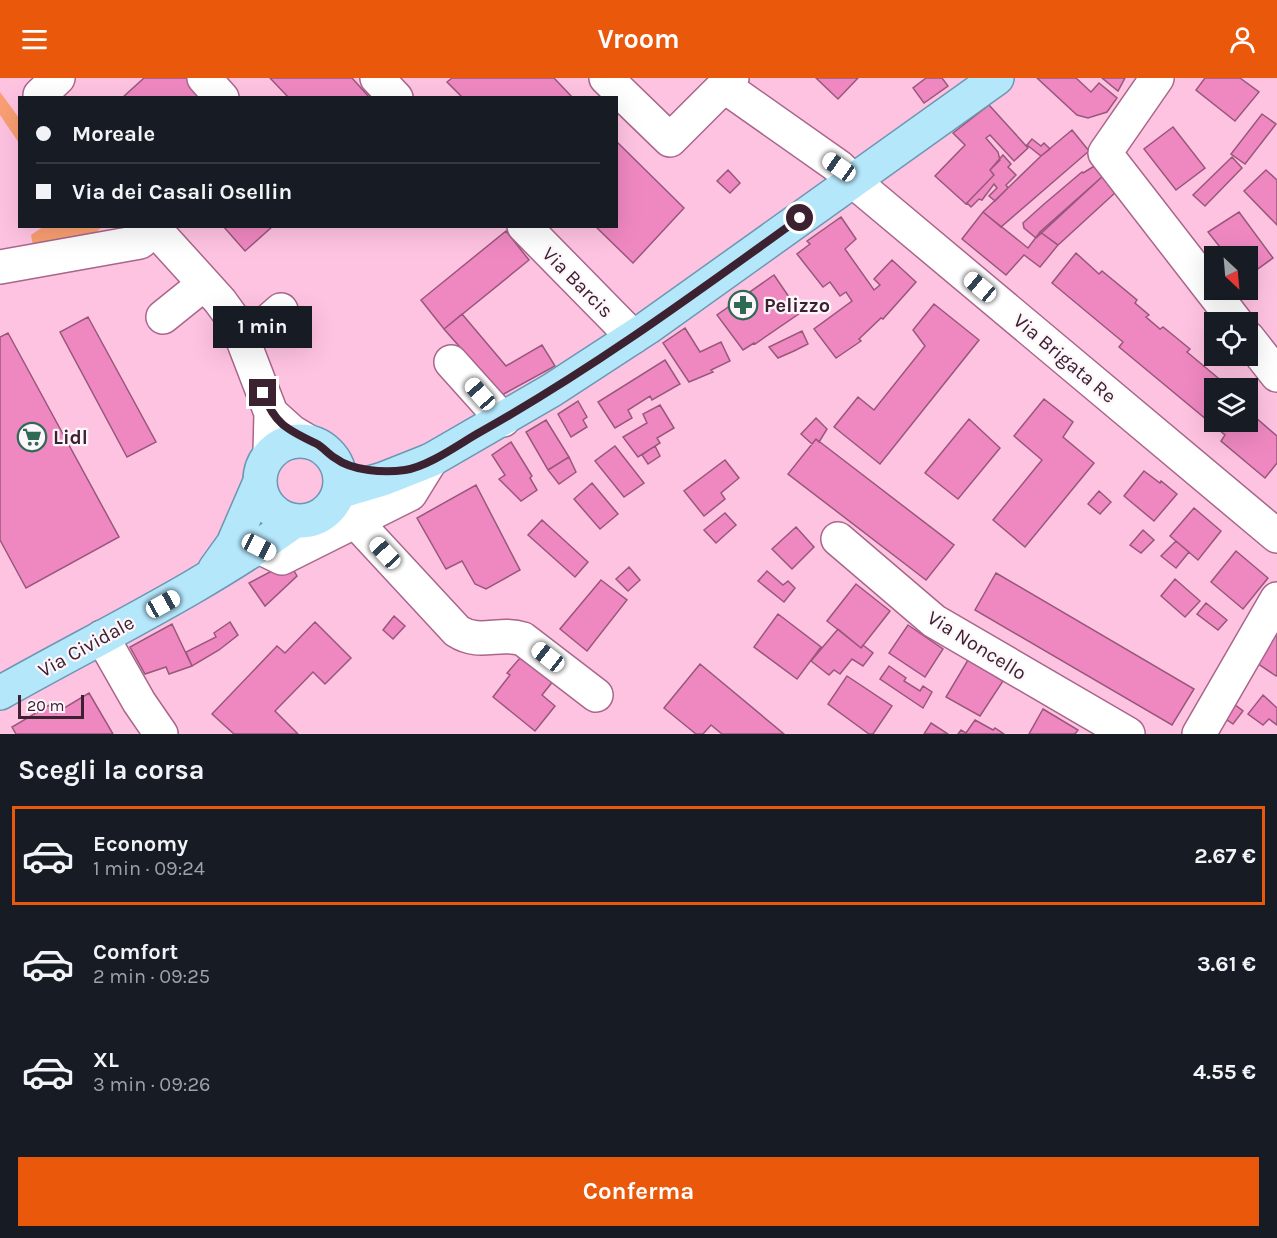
<!DOCTYPE html>
<html lang="it">
<head>
<meta charset="utf-8">
<style>
	:root { --surface:#171b24; --page:#242831; --text:#f1f3f6; --muted:#9ea1a6; --line:#363941; --accent:#ea580c }
	body { margin:0; font-family:Karla,sans-serif; background:var(--page); color:var(--text); height:100vh; display:flex; flex-direction:column; font-size:22px; white-space:nowrap }
	* { box-sizing:border-box; margin:0 }
	p { font-size:20px; color:var(--muted) }
	.icon { flex:none; width:33px; height:33px; fill:none; stroke:currentColor; stroke-width:2; stroke-linecap:round; stroke-linejoin:round }
	.map { position:relative; height:656px; overflow:hidden }
	.side { display:flex; flex-direction:column; background:var(--surface); flex:1 }
	.side>* { flex:none }
	.hud { position:absolute; left:18px; top:18px; width:600px; height:132px; border-radius:0px; box-shadow:0 6px 24px #0002; display:grid; align-content:center; height:132px; padding:0 18px; background:var(--surface) }
	.needle { width:39px; rotate:154deg }
	.tools { position:absolute; left:1204px; top:168px; display:grid; gap:12px }
	.tools a { display:grid; place-items:center; width:54px; height:54px; border-radius:0px; background:var(--surface); box-shadow:0 6px 24px #0002; font-size:30px }
	.scale { position:absolute; left:18px; bottom:15px; width:66px; box-sizing:border-box; padding-left:6px; border:3px solid #3c2130; border-top:0; font-size:16px; line-height:21px; white-space:nowrap; color:#3c2130; -webkit-text-stroke:4px #fef6fa; paint-order:stroke }
	.end { position:absolute; width:27px; height:27px; margin:-14px; border:8px solid #3c2130; background:#fff; box-shadow:0 0 0 3px #fff }
	.from { border-radius:50% }
	.bubble { position:absolute; height:42px; border-radius:0px; background:var(--surface); box-shadow:0 6px 24px #0002; font-size:20px; font-weight:700; line-height:42px; text-align:center }
	.car { position:absolute; width:18px; height:36px; margin:-18px -9px; border-radius:8px; box-shadow:0 0 4px 2px #0007; background:linear-gradient(#fff 24%,#345 0 40%,#fff 0 76%,#345 0 86%,#fff 0) }
	.hud b { display:flex; align-items:center; gap:21px; height:57px; font-size:22px }
	.hud b+b { border-top:2px solid var(--line) }
	.hud i { width:15px; height:15px; background:var(--text) }
	ul { padding:0; list-style:none }
	li { display:flex; align-items:center; gap:18px; height:99px; margin:0 12px 9px; padding:0 6px; border:3px solid transparent; border-radius:0px }
	li div { flex:1 }
	li b { display:block; font-size:22px }
	li em { font-style:normal; font-weight:700 }
	li.on { border-color:var(--accent) }
	li>.icon { width:54px; height:54px; stroke-width:1.5 }
	h2 { padding:0 18px; font-size:27px; line-height:72px }
	.cta { display:flex; gap:12px; margin-top:auto; padding:12px 18px }
	.cta a { flex:1; height:69px; border-radius:0px; background:var(--accent); color:#fff; font-size:24px; font-weight:700; line-height:69px; text-align:center }
	header { display:flex; justify-content:space-between; align-items:center; height:78px; padding:0 18px; background:var(--accent); color:#fff; font-size:27px; font-weight:700 }
	.map>svg:first-child { display:block }
	.green { fill:#fa9f73 }
	.building { fill:#ef88c1; stroke:#98577b; stroke-width:1.5 }
	.lines { fill:none; stroke-linecap:round; stroke-linejoin:round }
	.minor-casing { stroke:#a9668b; stroke-width:36 }
	.major-casing { stroke:#6b97b3; stroke-width:36 }
	.minor { stroke:#fff; stroke-width:33 }
	.major { stroke:#b5e7fb; stroke-width:33 }
	.route { stroke:#3c2130; stroke-width:8 }
	.labels { text-anchor:middle; stroke-width:4.5; stroke-linejoin:round; paint-order:stroke }
	.street-label { font-size:20px; fill:#3c2130; stroke:#fef6fa }
	.poi-label { font-size:20px; font-weight:bold; fill:#3c2130; stroke:#fef6fa; text-anchor:start }
</style>
</head>
<body>
<header><svg class="icon" aria-label="menu" viewBox="0 0 24 24"><path d="M4 6h16M4 12h16M4 18h16"/></svg>Vroom<svg class="icon" aria-label="person" viewBox="0 0 24 24"><circle cx="12" cy="8" r="4"/><path d="M4 21q1-7 8-7t8 7"/></svg></header>
<div class="map">
<svg width="1277" height="656" viewBox="0 0 1277 656">
	<rect width="100%" height="100%" fill="#ffc3e2"/>
	<!-- green -->
	<path class="green" d="M0 14 19 40V65L0 37Z
		M43 149H102L93 157 33 168 31 157Z"/>
	<!-- building -->
	<path class="building" d="M144 0H190L207 20H122Z
		M270 0H352L370 20H289Z
		M452 0H554L573 20H463L447 4Z
		M816 0H858L838 21Z
		M926 0H942L948 8 924 25 913 10Z
		M1037 0H1076L1091 14 1099 5 1117 20 1107 34 1088 40 1077 37Z
		M1102 0H1125L1118 13Z
		M1205 0H1240L1259 14 1235 43 1196 12Z
		M989 27 1028 70 1014 83 990 57 986 60 998 74 1000 82 990 92 994 97 966 126 935 98 965 67 953 55Z
		M1262 36 1276 46 1245 86 1231 76Z
		M1173 49 1205 90 1176 112 1144 71Z
		M1072 52 1089 73 1001 149 983 134 1041 78Z
		M1032 61 1041 68 1044 65 1050 71 1041 78 1027 67Z
		M616 63 684 130 633 185 595 148H616Z
		M1003 77 1011 86 1008 89 1016 97 1006 107 1008 110 995 123 989 118 997 110 994 106 982 122 979 121 971 129 967 125 994 97 990 92Z
		M1232 79 1242 90 1205 128 1193 117Z
		M1096 87 1104 97 1036 160 1024 150 1023 145 1043 127 1082 94 1083 95Z
		M728 92 740 105 730 115 717 103Z
		M1266 92 1277 102V147L1244 113Z
		M1104 97 1116 114 1058 167 1040 154Z
		M983 134 1028 170 1040 154 1058 167 1040 189 1024 177 1006 197 962 161Z
		M1239 134 1273 180 1248 198V178H1227L1208 154Z
		M841 139 856 161 845 171 874 212 880 207 874 201 892 182 916 204 883 241 881 240 859 261 861 263 836 280 814 251 852 223 846 214 840 218 830 204 823 209 797 176 810 166 807 163Z
		M223 148H273L245 173Z
		M506 153 529 182 444 251 421 222Z
		M1076 175 1099 196 1102 193 1137 222 1135 225 1149 237 1146 239 1160 251 1163 249 1190 271 1187 274 1230 310H1215V344H1248V333L1277 358V385L1265 400 1221 363 1225 357 1119 269 1123 264 1052 205Z
		M774 197 800 235 755 266 754 265 743 272 717 237Z
		M934 226 979 262 880 386 834 349 858 319 874 332 925 268 913 252Z
		M462 236 506 288 542 267 555 288 502 317 444 251Z
		M88 239 156 364 127 379 60 254Z
		M685 250 700 274 721 264 730 283 711 292 713 294 689 304 663 265Z
		M802 253 808 266 794 273 778 280 769 269Z
		M8 255 119 459 26 510 0 462V259Z
		M665 282 680 306 652 322 650 318 628 332 632 340 615 350 598 324Z
		M1044 321 1073 344 1063 359 1094 385 1025 469 993 442 1042 382 1014 358Z
		M578 323 587 339 583 342 587 349 571 359 558 336Z
		M660 327 674 350 657 360 660 365 638 379 623 359 647 345 643 336Z
		M816 340 827 351 819 364 816 361 812 366 801 356Z
		M969 341 1000 370 958 421 925 395Z
		M546 342 569 379 548 392 526 354Z
		M816 361 954 467 926 502 788 396Z
		M511 364 532 398 530 400 537 412 521 423 499 401 505 397 492 377Z
		M615 368 644 405 624 419 595 383Z
		M655 368 660 378 648 386 642 377Z
		M569 379 576 394 559 406 548 392Z
		M725 382 739 400 721 415 725 421 704 438 684 413Z
		M1144 393 1160 405 1161 403 1177 416 1154 443 1124 418Z
		M592 405 618 436 600 451 574 421Z
		M476 407 520 492 486 511 475 506 462 483 446 491 417 440Z
		M1099 413 1111 424 1100 436 1088 426Z
		M1194 430 1221 453 1198 482 1170 458Z
		M725 435 736 447 716 465 704 452Z
		M542 442 588 484 575 499 528 457Z
		M796 449 814 469 792 491 772 471Z
		M1143 452 1154 462 1141 475 1130 467Z
		M1176 463 1189 474 1176 490 1161 478Z
		M1236 473 1268 500 1243 531 1211 504Z
		M289 484 297 498 265 528 249 505Z
		M629 489 640 502 628 513 616 501Z
		M767 493 783 507 788 503 795 510 784 524 758 503Z
		M996 495 1194 611 1172 647 975 532Z
		M1175 501 1200 523 1185 539 1161 518Z
		M601 502 627 522 587 573 560 551Z
		M856 506 890 533 861 570 827 543Z
		M1206 525 1227 542 1218 552 1197 536Z
		M778 536 821 569 797 601 754 569Z
		M394 538 405 548 393 561 383 552Z
		M230 544 238 557 219 572 192 588 186 574 216 559 214 555Z
		M315 544 351 580 325 606 313 594 275 633 298 656H234L212 636 277 568 285 575Z
		M172 546 192 588 169 596 166 589 145 596 130 569Z
		M1277 546V596L1276 598 1254 583Z
		M908 547 943 571 925 599 889 575Z
		M838 551 861 570 863 567 873 575 863 588 852 581 840 596 834 592 829 597 811 583Z
		M527 572 558 597 542 617 555 628 535 653 493 619 510 597 507 595Z
		M968 582 1003 603 980 638 946 619Z
		M700 586 784 656H722L711 647 703 656H696L664 630Z
		M889 588 906 600 904 603 920 613 923 608 932 614 923 630 880 601Z
		M847 598 892 628 873 656H869L828 626Z
		M89 615 113 656H16L12 649 51 626 56 635Z
		M1263 617 1277 630V647L1269 641 1263 647 1248 636Z
		M1230 623 1243 633 1233 646 1220 637Z
		M1043 631 1078 652 1075 656H1029Z
		M975 642 993 652 995 650 1004 656H958L961 652 966 655Z
		M931 645 948 656H924Z"/>
	<g class="lines">
		<!-- minor casing -->
		<g class="minor-casing">
			<path id="minor" d="M204 0 222 20
				M377 0 396 20
				M606 0 670 62 732 0
				M1157 0 1105 75 1236 244
				M724 8 839 89 852 102 1277 458
				M40 17 58 0
				M152 148 220 223 233 241 241 257 271 335 270 375
				M524 148 633 259
				M0 189 140 164 155 151
				M163 239 204 206
				M241 257 265 246 281 232
				M1248 260 1277 297
				M451 284 503 342
				M271 335 292 354 307 363
				M356 444 457 553C480 568 499 553 523 561L596 617
				M838 461 934 543 1128 656
				M259 469 282 480 410 416 431 382
				M102 559 139 624 161 656
				M1199 656 1277 521"/>
		</g>
		<!-- major casing -->
		<g class="major-casing">
			<path id="major" d="M260 403a40 40 0 1 1 80 0a40 40 0 1 1-80 0Z
				M339 414 383 401 431 382 552 312 647 250 997 0
				M215 491 233 466 259 406
				M0 615C99 559 203 510 295 443"/>
		</g>
		<!-- minor -->
		<use href="#minor" class="minor"/>
		<!-- major -->
		<use href="#major" class="major"/>
	</g>
	<g class="lines">
		<!-- route -->
		<path class="route" d="M263 315C275 347 288 352 317 366 324 370 328 376 335 380 352 393 384 395 405 392 430 388 460 365 482 353 594 290 696 215 800 140"/>
	</g>
	<!-- icons -->
	<defs>
		<g id="pharmacy-ring" transform="scale(1.5)"><circle r="9.5" fill="#fef6fa" stroke="#2f6a54" stroke-width="1.5"/><path d="M-2-6h4v4h4v4h-4v4h-4v-4h-4v-4h4Z" fill="#2f6a54"/></g>
		<g id="supermarket-ring" transform="scale(1.5)"><circle r="9.5" fill="#fef6fa" stroke="#2f6a54" stroke-width="1.5"/><path d="M-6-5.5h2.5l.6 2H6L4.5 2H-2.5L-4.4-4H-6ZM-1.5 3.2a1.3 1.3 0 1 0 .1 0ZM3 3.2a1.3 1.3 0 1 0 .1 0Z" fill="#2f6a54"/></g>
	</defs>
	<g fill-rule="evenodd">
		<use href="#pharmacy-ring" x="743" y="227"/>
		<use href="#supermarket-ring" x="32" y="359"/>
	</g>
	<g class="labels">
		<!-- street labels -->
		<g class="street-label">
			<text transform="translate(578 204) rotate(45)" y="7">Via Barcis</text>
			<text transform="translate(1065 280) rotate(40)" y="7">Via Brigata Re</text>
			<text transform="translate(977 567) rotate(32)" y="7">Via Noncello</text>
			<text transform="translate(86 568) rotate(-29)" y="7">Via Cividale</text>
		</g>
		<!-- poi labels -->
		<g class="poi-label">
			<text x="764" y="234">Pelizzo</text>
			<text x="53" y="366">Lidl</text>
		</g>
	</g>
</svg>
<div class="tools">
<a><svg class="needle" viewBox="-14 -14 28 28"><path d="M0-13l5 13h-10z" fill="#e53935"/><path d="M0 13l5-13h-10z" fill="#9ea1a6"/></svg></a>
<a><svg class="icon" aria-label="locate" viewBox="0 0 24 24"><circle cx="12" cy="12" r="6"/><path d="M12 2v4M12 18v4M2 12h4M18 12h4"/></svg></a>
<a><svg class="icon" aria-label="layers" viewBox="0 0 24 24"><path d="M12 4l9 5-9 5-9-5zM3 14l9 5 9-5"/></svg></a>
</div>
<div class="scale">20 m</div>
<i class="end from" style="left:800px;top:140px"></i>
<i class="end" style="left:263px;top:315px"></i>
<div class="bubble" style="left:213px;top:228px;width:99px">1 min</div>
<i class="car" style="left:839px;top:89px;rotate:305deg"></i>
<i class="car" style="left:980px;top:209px;rotate:310deg"></i>
<i class="car" style="left:480px;top:316px;rotate:319deg"></i>
<i class="car" style="left:259px;top:469px;rotate:117deg"></i>
<i class="car" style="left:385px;top:475px;rotate:317deg"></i>
<i class="car" style="left:163px;top:526px;rotate:61deg"></i>
<i class="car" style="left:548px;top:579px;rotate:308deg"></i>
<div class="hud">
<b><i class="from"></i>Moreale</b>
<b><i></i>Via dei Casali Osellin</b>
</div>
</div>
<section class="side">
<h2>Scegli la corsa</h2>
<ul>
<li class="on"><svg class="icon" aria-label="car" viewBox="0 0 24 24"><path d="M5 17H2v-5l4-1 3-4h7l3 4 3 1v5h-3M9 17h6M6 11h13"/><circle cx="7" cy="17" r="2"/><circle cx="17" cy="17" r="2"/></svg><div><b>Economy</b><p>1 min · 09:24</p></div><em>2.67 €</em></li>
<li><svg class="icon" aria-label="car" viewBox="0 0 24 24"><path d="M5 17H2v-5l4-1 3-4h7l3 4 3 1v5h-3M9 17h6M6 11h13"/><circle cx="7" cy="17" r="2"/><circle cx="17" cy="17" r="2"/></svg><div><b>Comfort</b><p>2 min · 09:25</p></div><em>3.61 €</em></li>
<li><svg class="icon" aria-label="car" viewBox="0 0 24 24"><path d="M5 17H2v-5l4-1 3-4h7l3 4 3 1v5h-3M9 17h6M6 11h13"/><circle cx="7" cy="17" r="2"/><circle cx="17" cy="17" r="2"/></svg><div><b>XL</b><p>3 min · 09:26</p></div><em>4.55 €</em></li>
</ul>
<div class="cta"><a>Conferma</a></div>
</section>
</body>
</html>
